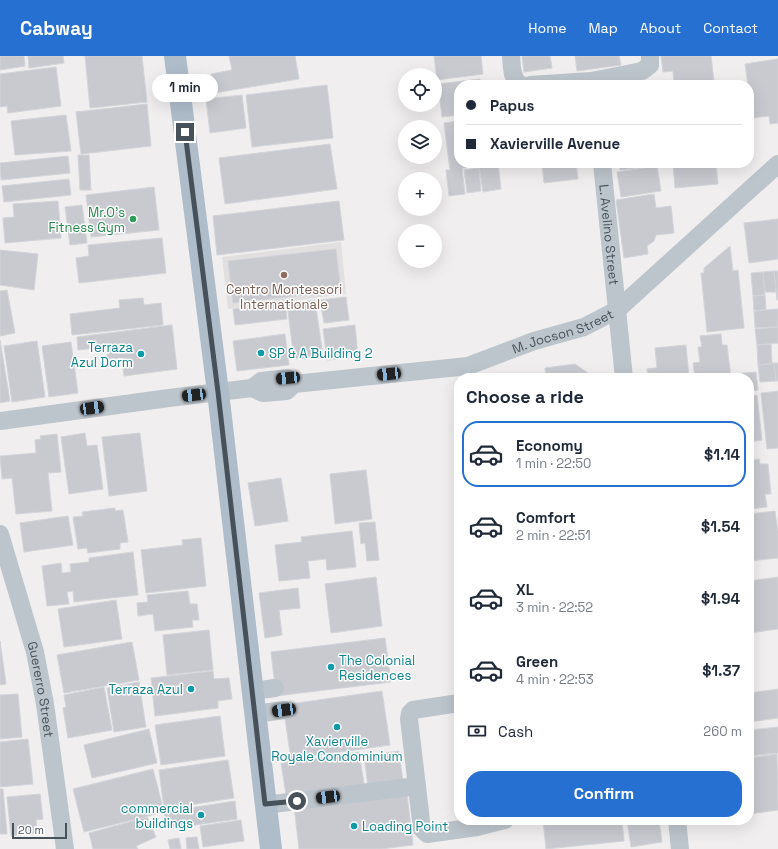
<!DOCTYPE html>
<html lang="en">
<head>
<meta charset="utf-8">
<style>
	:root { --surface:#fff; --page:#f6f6f7; --text:#1f2937; --muted:#747a83; --line:#e0e1e3; --accent:#2670d2 }
	body { margin:0; font-family:"Space Grotesk",sans-serif; background:var(--page); color:var(--text); height:100vh; display:flex; flex-direction:column; font-size:15px; white-space:nowrap }
	* { box-sizing:border-box; margin:0 }
	p { font-size:13px; color:var(--muted) }
	.icon { flex:none; width:22px; height:22px; fill:none; stroke:currentColor; stroke-width:2; stroke-linecap:round; stroke-linejoin:round }
	.map { position:relative; flex:1; overflow:hidden }
	.panel { position:absolute; left:454px; top:317px; width:300px; height:452px; display:flex; flex-direction:column; background:var(--surface); border-radius:16px; box-shadow:0 4px 16px #0002 }
	.panel>* { flex:none }
	.banner { position:absolute; left:454px; top:24px; width:300px; height:88px; border-radius:16px; box-shadow:0 4px 16px #0002; display:grid; align-content:center; height:88px; padding:0 12px; background:var(--surface) }
	.fabs { position:absolute; left:398px; top:12px; display:grid; gap:8px }
	.fabs a { display:grid; place-items:center; width:44px; height:44px; border-radius:50%; background:var(--surface); box-shadow:0 4px 16px #0002; font-size:20px }
	.scale { position:absolute; left:12px; bottom:10px; width:55px; box-sizing:border-box; padding-left:4px; border:2px solid #47515a; border-top:0; font-size:11px; line-height:14px; white-space:nowrap; color:#47515a; -webkit-text-stroke:3px #fff; paint-order:stroke }
	.end { position:absolute; width:18px; height:18px; margin:-9px; border:5px solid #47515a; background:#fff; box-shadow:0 0 0 2px #fff }
	.from { border-radius:50% }
	.bubble { position:absolute; height:28px; border-radius:14px; background:var(--surface); box-shadow:0 4px 16px #0002; font-size:13px; font-weight:800; line-height:28px; text-align:center }
	.car { position:absolute; width:12px; height:24px; margin:-12px -6px; border-radius:5px; box-shadow:0 0 3px 1px #0007; background:linear-gradient(#222 24%,#8ab4d8 0 40%,#222 0 76%,#8ab4d8 0 86%,#222 0) }
	.banner b { display:flex; align-items:center; gap:14px; height:38px; font-size:15px }
	.banner b+b { border-top:1px solid var(--line) }
	.banner i { width:10px; height:10px; background:var(--text) }
	ul { padding:0; list-style:none }
	li { display:flex; align-items:center; gap:12px; height:66px; margin:0 8px 6px; padding:0 4px; border:2px solid transparent; border-radius:16px }
	li div { flex:1 }
	li b { display:block; font-size:15px }
	li em { font-style:normal; font-weight:800 }
	li.on { border-color:var(--accent) }
	li>.icon { width:36px; height:36px; stroke-width:1.5 }
	h2 { padding:0 12px; font-size:18px; line-height:48px }
	.pay { display:flex; align-items:center; gap:10px; height:44px; padding:0 12px; font-size:15px }
	.pay p { margin-inline-start:auto }
	.primary-button { display:flex; gap:8px; margin-top:auto; padding:8px 12px }
	.primary-button a { flex:1; height:46px; border-radius:16px; background:var(--accent); color:#fff; font-size:16px; font-weight:800; line-height:46px; text-align:center }
	header { display:flex; align-items:center; gap:24px; box-sizing:border-box; height:56px; padding:0 20px; background:var(--accent); color:#fff }
	header strong { font-size:19px }
	nav { display:flex; gap:22px; margin-inline-start:auto; font-size:14px }
	.map>svg:first-child { display:block }
	.education { fill:#e1dfdf }
	.building { fill:#c8cad0; stroke:#d2d4d9 }
	.lines { fill:none; stroke-linecap:round; stroke-linejoin:round }
	.minor { stroke:#bdc5cc; stroke-width:18 }
	.major { stroke:#afbdcb; stroke-width:22 }
	.route { stroke:#47515a; stroke-width:5 }
	.leisure-dot { fill:#2e9e5b; stroke:#fff; stroke-width:1.5 }
	.education-dot { fill:#8d6e63; stroke:#fff; stroke-width:1.5 }
	.culture-dot { fill:#0f9aa8; stroke:#fff; stroke-width:1.5 }
	.labels { text-anchor:middle; stroke-width:3; stroke-linejoin:round; paint-order:stroke }
	.leisure-label { font-size:13px; fill:#27864d; stroke:#fff; text-anchor:end }
	.street-label { font-size:13px; fill:#47515a; stroke:#fff }
	.education-label { font-size:13px; fill:#785e54; stroke:#fff }
	.culture-label { font-size:13px; fill:#0d838f; stroke:#fff; text-anchor:end }
</style>
</head>
<body>
<header>
<strong>Cabway</strong>
<nav><a>Home</a><a>Map</a><a>About</a><a>Contact</a></nav>
</header>
<div class="map">
<svg width="778" height="793" viewBox="0 0 778 793">
	<rect width="100%" height="100%" fill="#f0eeee"/>
	<!-- education -->
	<path class="education" d="M341 186 346 238 228 253 222 201Z"/>
	<!-- building -->
	<path class="building" d="M0 0H24L25 10 0 14Z
		M28 0H63L64 7 29 12Z
		M85 0H142L147 46 90 52Z
		M229 0H295L299 23 214 37 211 18 232 14Z
		M434 0H481L483 18 437 24Z
		M522 0H550L552 12 524 16Z
		M575 0H619L621 9 577 15Z
		M661 0H711L714 25 674 28 673 15 663 16Z
		M778 3V67L770 68 769 60 752 62 749 29H748L745 8Z
		M56 11 61 50 8 57 7 50 0 51V18Z
		M480 23 481 29H459V59L442 61 438 28Z
		M327 29 333 82 252 91 246 39Z
		M242 39 246 72 210 77 206 43Z
		M147 48 151 90 81 98 76 56Z
		M66 59 71 95 15 99 11 65Z
		M459 65V107H475L476 111 462 112 465 138 449 140 446 114H450L444 67Z
		M749 65 753 96H749Z
		M330 88 337 133 225 148 219 102Z
		M78 99H89L91 134H80Z
		M68 100 70 117 1 124 0 107Z
		M542 107H576L578 123 544 127Z
		M619 107H666V108L620 114Z
		M673 107H716L718 128 675 132Z
		M498 108 501 133 483 136 479 110Z
		M657 110 661 135 621 141 617 116Z
		M479 112 481 135 467 137 464 114Z
		M69 123 71 139 4 146 2 130Z
		M154 131 159 174 91 181 86 139Z
		M654 138 656 152 671 150 674 177 656 179 654 185 647 190 648 198 624 202 616 144Z
		M58 145 61 182 5 187 3 162 14 161 13 148Z
		M339 145 344 184 217 199 213 160Z
		M82 149 87 187 70 189 65 151Z
		M778 163V203L749 207 744 167Z
		M162 182 166 217 79 227 76 202 89 200 88 189Z
		M730 190 733 215 738 214 744 272 707 276 701 217H704V212Z
		M336 193 341 235 233 247 228 205Z
		M0 194 38 198 34 234 0 229Z
		M774 215H778V244H777Z
		M774 215 776 236H765L763 216Z
		M763 216 765 239 753 240 751 217Z
		M7 234 15 277 0 280V235Z
		M765 239 766 254 754 255 753 240Z
		M346 241 349 264 324 267 320 244Z
		M143 242 144 249 161 247 163 269 72 279 70 258 120 252 119 244Z
		M315 244 323 300 294 303 287 248Z
		M285 247 287 263 235 269 233 253Z
		M778 253V271L755 272 754 255Z
		M172 269 177 313 124 320 122 302 108 303 106 291 78 294 77 281Z
		M355 269 358 301 327 304 323 273Z
		M778 271V287L757 289 755 273Z
		M285 278 289 309 237 315 233 285Z
		M721 278 722 289H727L731 322H695L693 307 700 306 698 291H702L700 280Z
		M0 284 10 345 0 347Z
		M37 285 45 341 12 346 4 290Z
		M71 286 78 337 49 341 42 290Z
		M771 288 772 308 758 309 757 289Z
		M686 289 689 322H648L647 313 657 312 655 292Z
		M774 307H778V325H776Z
		M774 307 776 325 760 326 758 309Z
		M575 308 595 322H546L545 312Z
		M756 316 758 334 749 335V322H732V318Z
		M778 335V392L767 393 761 337Z
		M757 339 762 384 749 386V340Z
		M85 377 87 390 97 389 103 433 69 438 61 381Z
		M140 377 147 435 109 440 102 381Z
		M57 378 61 416 48 417 52 455 16 458 12 422 2 423 0 400 36 397 35 384 41 383 40 380Z
		M759 403 760 408H768L771 438H765L767 451 749 453V404Z
		M366 414 372 463 335 468 330 418Z
		M281 422 288 465 255 470 248 427Z
		M115 452V455L123 454 128 486 120 487V493L88 497 87 492 78 493 73 461 83 460 82 456Z
		M775 455 778 476V502L749 505V458Z
		M68 460 73 489 24 496 20 467Z
		M375 466 379 504 367 505 365 487 361 488 359 467Z
		M352 475 356 511 327 514 326 503 308 505 310 522 279 525 275 489 302 486 301 481Z
		M201 482 206 530 146 537 141 494 183 489 182 484Z
		M133 496 138 539 74 546 73 535 67 536 69 548 47 550 42 510 61 507 62 517 71 516 70 508 89 506V502Z
		M376 521 382 570 331 577 325 528Z
		M778 521V573L749 577V525Z
		M298 532 300 552 279 554 282 579 265 582 259 537Z
		M188 535 190 548H197L199 564H192L193 571 155 575 153 558 138 560 137 547 148 546 147 539Z
		M116 544 122 583 64 591 58 553Z
		M209 574 213 614 167 619 163 579Z
		M385 582 391 626 276 640 271 596Z
		M0 585 6 628 0 629Z
		M132 586 139 624 64 637 57 599Z
		M213 615 214 623 229 622 232 643 218 645V652L155 660 151 622Z
		M139 626 146 671 114 676 107 632Z
		M104 631 112 674 68 682 63 652 66 651 64 639Z
		M778 633V662L749 666V637Z
		M382 635 390 689 291 703 283 649Z
		M18 638 22 681 0 683V639Z
		M220 660 225 700 161 709 155 669Z
		M778 671V697L749 700V674Z
		M149 673 157 707 92 722 84 689Z
		M28 683 33 728 0 731V686Z
		M399 695 403 726 368 731 364 700Z
		M359 696 365 734 287 745 281 707Z
		M777 698 778 754 749 758V702Z
		M228 704 234 742 164 753 159 714Z
		M153 713 164 756 84 776 73 733Z
		M0 733H3L7 778H0Z
		M407 737 413 789 381 793H299L294 750Z
		M40 738 43 763 36 764 37 777 11 780 7 741Z
		M235 745 237 763 167 773 164 756Z
		M147 761 156 781 136 790 138 793H93L89 777Z
		M241 764 244 785 203 791 200 770Z
		M543 764H622L624 785 546 793Z
		M627 764H659L662 786 631 791Z
		M197 781 199 793H187L186 782Z
		M179 782 181 793H170L168 784Z"/>
	<g class="lines">
		<!-- minor -->
		<g class="minor">
			<path d="M511 0C512 10 511 24 521 29"/>
			<path d="M530 29 591 25 642 15 650 9V0"/>
			<path id="s1" d="M602 107 624 322"/>
			<path d="M252 332 261 325 288 322 293 327"/>
			<path id="s2" d="M0 365 169 342 252 332 263 337 287 335 294 328 468 310 534 285 584 271 617 254 778 108"/>
			<path id="s3" d="M0 478 35 596 45 648 65 793"/>
			<path d="M253 635 275 632"/>
			<path d="M459 647 413 654 410 657 409 663 422 773 427 778 477 771 505 764"/>
			<path d="M255 658 284 654"/>
			<path d="M265 749 417 730"/>
			<path d="M677 764 680 793"/>
		</g>
		<!-- major -->
		<path class="major" d="M175 0 218 336 271 793"/>
	</g>
	<g class="lines">
		<!-- route -->
		<path class="route" d="M185 76 218 336 265 748 297 745"/>
	</g>
	<!-- markers -->
	<circle class="leisure-dot" cx="133" cy="163" r="4"/>
	<circle class="education-dot" cx="284" cy="219" r="4"/>
	<g class="culture-dot">
		<circle cx="261" cy="297" r="4"/>
		<circle cx="141" cy="298" r="4"/>
		<circle cx="331" cy="611" r="4"/>
		<circle cx="191" cy="633" r="4"/>
		<circle cx="337" cy="671" r="4"/>
		<circle cx="201" cy="759" r="4"/>
		<circle cx="354" cy="770" r="4"/>
	</g>
	<g class="labels">
		<!-- leisure labels -->
		<g class="leisure-label">
			<text x="125" y="161">Mr.O's<tspan x="125" dy="15">Fitness Gym</tspan></text>
		</g>
		<!-- street labels -->
		<g class="street-label">
			<text dy="5" stroke="none"><textPath href="#s1" startOffset="72">L. Avelino Street</textPath></text>
			<text dy="5" stroke="none"><textPath href="#s2" startOffset="576">M. Jocson Street</textPath></text>
			<text dy="5" stroke="none"><textPath href="#s3" startOffset="161">Guererro Street</textPath></text>
		</g>
		<!-- education labels -->
		<g class="education-label">
			<text x="284" y="238">Centro Montessori<tspan x="284" dy="15">Internationale</tspan></text>
		</g>
		<!-- culture labels -->
		<g class="culture-label">
			<text x="133" y="296">Terraza<tspan x="133" dy="15">Azul Dorm</tspan></text>
			<text x="269" y="302" text-anchor="start">SP &amp; A Building 2</text>
			<text x="339" y="609" text-anchor="start">The Colonial<tspan x="339" dy="15">Residences</tspan></text>
			<text x="183" y="638">Terraza Azul</text>
			<text x="337" y="690" text-anchor="middle">Xavierville<tspan x="337" dy="15">Royale Condominium</tspan></text>
			<text x="193" y="757">commercial<tspan x="193" dy="15">buildings</tspan></text>
			<text x="362" y="775" text-anchor="start">Loading Point</text>
		</g>
	</g>
</svg>
<div class="fabs">
<a><svg class="icon" aria-label="locate" viewBox="0 0 24 24"><circle cx="12" cy="12" r="6"/><path d="M12 2v4M12 18v4M2 12h4M18 12h4"/></svg></a>
<a><svg class="icon" aria-label="layers" viewBox="0 0 24 24"><path d="M12 4l9 5-9 5-9-5zM3 14l9 5 9-5"/></svg></a>
<a>+</a>
<a>−</a>
</div>
<div class="scale">20 m</div>
<i class="end from" style="left:297px;top:745px"></i>
<i class="end" style="left:185px;top:76px"></i>
<div class="bubble" style="left:152px;top:18px;width:66px">1 min</div>
<i class="car" style="left:389px;top:318px;rotate:264deg"></i>
<i class="car" style="left:288px;top:322px;rotate:265deg"></i>
<i class="car" style="left:194px;top:339px;rotate:263deg"></i>
<i class="car" style="left:92px;top:352px;rotate:82deg"></i>
<i class="car" style="left:284px;top:654px;rotate:262deg"></i>
<i class="car" style="left:328px;top:741px;rotate:263deg"></i>
<div class="banner">
<b><i class="from"></i>Papus</b>
<b><i></i>Xavierville Avenue</b>
</div>
<section class="panel">
<h2>Choose a ride</h2>
<ul>
<li class="on"><svg class="icon" aria-label="car" viewBox="0 0 24 24"><path d="M5 17H2v-5l4-1 3-4h7l3 4 3 1v5h-3M9 17h6M6 11h13"/><circle cx="7" cy="17" r="2"/><circle cx="17" cy="17" r="2"/></svg><div><b>Economy</b><p>1 min · 22:50</p></div><em>$1.14</em></li>
<li><svg class="icon" aria-label="car" viewBox="0 0 24 24"><path d="M5 17H2v-5l4-1 3-4h7l3 4 3 1v5h-3M9 17h6M6 11h13"/><circle cx="7" cy="17" r="2"/><circle cx="17" cy="17" r="2"/></svg><div><b>Comfort</b><p>2 min · 22:51</p></div><em>$1.54</em></li>
<li><svg class="icon" aria-label="car" viewBox="0 0 24 24"><path d="M5 17H2v-5l4-1 3-4h7l3 4 3 1v5h-3M9 17h6M6 11h13"/><circle cx="7" cy="17" r="2"/><circle cx="17" cy="17" r="2"/></svg><div><b>XL</b><p>3 min · 22:52</p></div><em>$1.94</em></li>
<li><svg class="icon" aria-label="car" viewBox="0 0 24 24"><path d="M5 17H2v-5l4-1 3-4h7l3 4 3 1v5h-3M9 17h6M6 11h13"/><circle cx="7" cy="17" r="2"/><circle cx="17" cy="17" r="2"/></svg><div><b>Green</b><p>4 min · 22:53</p></div><em>$1.37</em></li>
</ul>
<div class="pay"><svg class="icon" aria-label="cash" viewBox="0 0 24 24"><path d="M3 7h18v10H3z"/><circle cx="12" cy="12" r="2"/></svg>Cash<p>260 m</p></div>
<div class="primary-button"><a>Confirm</a></div>
</section>
</div>
</body>
</html>
